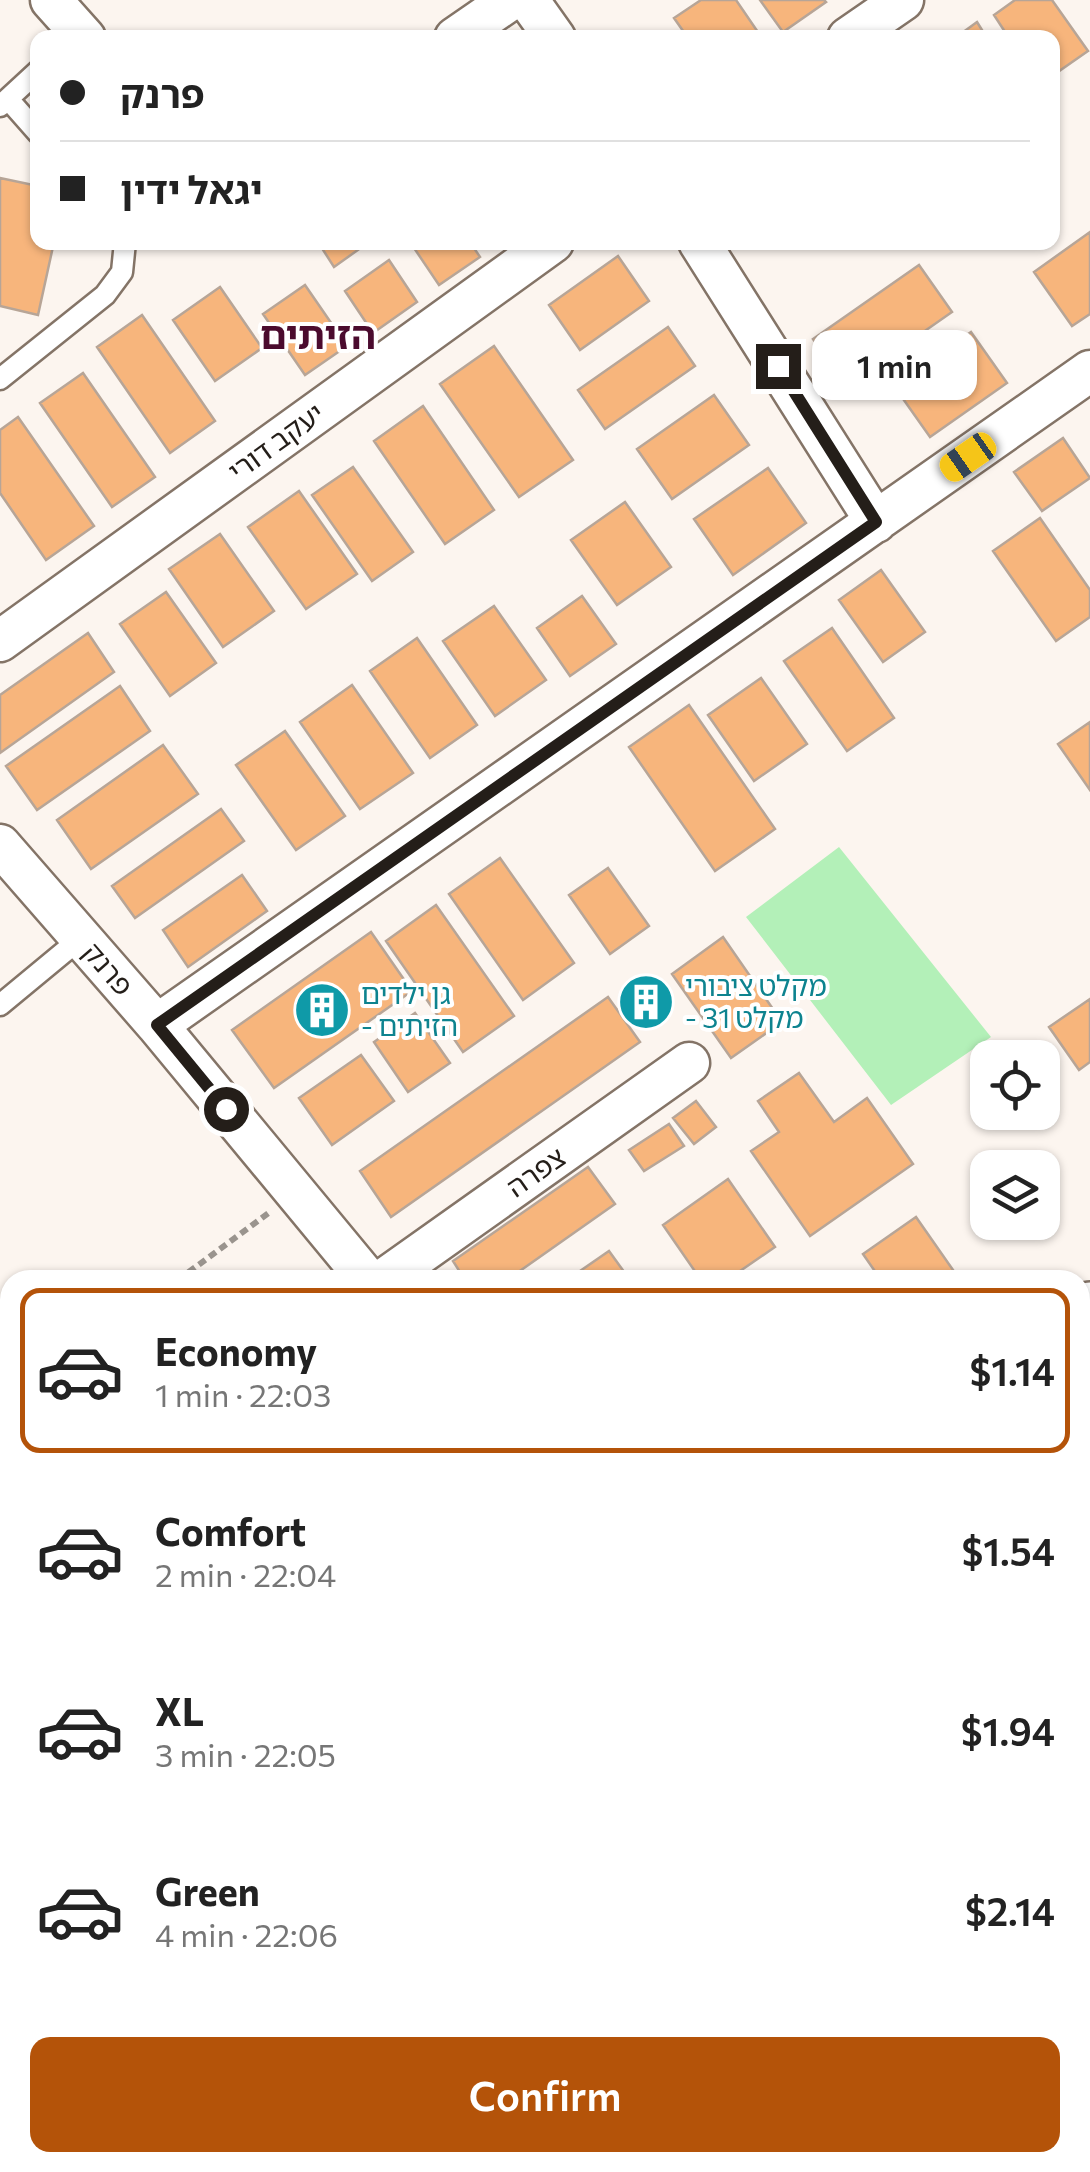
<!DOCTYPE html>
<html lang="en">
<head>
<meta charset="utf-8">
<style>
	:root { --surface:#fff; --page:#f6f6f6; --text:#222; --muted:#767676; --line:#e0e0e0; --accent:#b45309 }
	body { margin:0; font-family:Commissioner,"Noto Sans Hebrew",sans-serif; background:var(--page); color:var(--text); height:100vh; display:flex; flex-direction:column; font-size:38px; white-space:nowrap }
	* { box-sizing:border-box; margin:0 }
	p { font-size:32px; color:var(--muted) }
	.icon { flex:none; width:55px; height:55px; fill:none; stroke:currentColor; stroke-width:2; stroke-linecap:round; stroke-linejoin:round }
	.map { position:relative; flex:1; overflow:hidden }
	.sheet { position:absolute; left:0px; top:1270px; width:1090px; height:902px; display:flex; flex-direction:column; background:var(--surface); border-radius:30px 30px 0 0; box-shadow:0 2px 8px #0004 }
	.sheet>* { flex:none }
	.hud { position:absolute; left:30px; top:30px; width:1030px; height:220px; border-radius:20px; box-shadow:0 2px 8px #0004; display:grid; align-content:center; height:220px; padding:0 30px; background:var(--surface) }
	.tools { position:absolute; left:970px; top:1040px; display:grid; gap:20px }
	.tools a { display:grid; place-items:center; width:90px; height:90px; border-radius:20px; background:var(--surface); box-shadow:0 2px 8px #0004; font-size:50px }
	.end { position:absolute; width:45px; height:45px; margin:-22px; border:12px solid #241e19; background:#fff; box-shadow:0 0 0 5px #fff }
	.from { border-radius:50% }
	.bubble { position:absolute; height:70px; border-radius:20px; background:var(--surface); box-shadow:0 2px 8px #0004; font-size:32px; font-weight:600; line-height:70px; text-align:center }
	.car { position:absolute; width:30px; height:60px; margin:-30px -15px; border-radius:12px; box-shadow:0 0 8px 2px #0007; background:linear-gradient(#f5c518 24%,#345 0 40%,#f5c518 0 76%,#345 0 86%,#f5c518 0) }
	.hud b { display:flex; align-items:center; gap:35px; height:95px; font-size:38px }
	.hud b+b { border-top:2px solid var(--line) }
	.hud i { width:25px; height:25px; background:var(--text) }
	ul { padding:18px 0 0; list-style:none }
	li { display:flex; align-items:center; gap:30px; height:165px; margin:0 20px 15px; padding:0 10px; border:5px solid transparent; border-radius:20px }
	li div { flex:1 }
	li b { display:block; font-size:38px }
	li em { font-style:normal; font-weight:600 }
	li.active { border-color:var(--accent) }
	li>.icon { width:90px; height:90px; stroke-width:1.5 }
	.cta { display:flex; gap:20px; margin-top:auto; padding:20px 30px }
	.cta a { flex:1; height:115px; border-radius:20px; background:var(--accent); color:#fff; font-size:40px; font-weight:600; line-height:115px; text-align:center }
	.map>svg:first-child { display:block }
	.green { fill:#b3f0b8 }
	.building { fill:#f7b57c; stroke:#b7a597; stroke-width:2.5 }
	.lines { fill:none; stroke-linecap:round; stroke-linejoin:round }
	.service-casing { stroke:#847467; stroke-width:25 }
	.minor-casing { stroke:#847467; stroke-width:45 }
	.secondary-casing { stroke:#847467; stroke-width:60 }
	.path { stroke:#9a948e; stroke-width:6; stroke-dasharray:8 5; stroke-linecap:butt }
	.service { stroke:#fff; stroke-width:20 }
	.minor { stroke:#fff; stroke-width:40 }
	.secondary { stroke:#fff; stroke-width:55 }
	.route { stroke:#241e19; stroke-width:12 }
	.labels { text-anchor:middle; stroke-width:8; stroke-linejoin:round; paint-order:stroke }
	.street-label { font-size:28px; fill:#241e19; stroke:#fff }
	.culture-label { font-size:28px; fill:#0d838f; stroke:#fff; text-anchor:start }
	.district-label { font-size:38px; font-weight:bold; fill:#4b0b2e; stroke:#fff }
</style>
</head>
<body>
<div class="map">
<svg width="1090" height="2172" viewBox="0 0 1090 2172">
	<rect width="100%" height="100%" fill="#fcf5ef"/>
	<!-- green -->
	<path class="green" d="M839 847 991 1037 891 1105 746 917Z
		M1090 1621V1733L1080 1725V1633Z"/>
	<!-- building -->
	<path class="building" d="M701 0H736L762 38H688L674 18Z
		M760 0H824L826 2 783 32Z
		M1015 0H1052L1088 51 1052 76V38H1009L994 15Z
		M977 22 987 38H955Z
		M0 178 38 186V242H54L38 315 0 306Z
		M1090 232V314L1072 326 1034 272Z
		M318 242H369L334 267Z
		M410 242H470L480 257 439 285Z
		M618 256 649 301 580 350 549 305Z
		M389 260 417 302 373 333 345 291Z
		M919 265 952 312 846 386 813 339Z
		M305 285 347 346 305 375 263 314Z
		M220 287 262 348 215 381 173 320Z
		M142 315 215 421 170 453 97 347Z
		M668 327 695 366 605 429 578 390Z
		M971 332 1007 383 930 437 894 386Z
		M494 346 573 460 519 497 440 384Z
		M83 373 155 477 112 507 40 403Z
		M714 395 749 445 672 499 637 449Z
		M423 406 494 510 445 544 374 441Z
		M18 417 94 526 46 560 0 493V430Z
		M1063 438 1090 478 1042 511 1014 472Z
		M353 467 413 552 372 581 312 495Z
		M768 468 806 523 733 575 694 519Z
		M299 491 357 574 306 609 248 527Z
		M625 502 671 567 617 605 571 540Z
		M1040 518 1090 590V617L1056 641 993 551Z
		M220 534 274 611 223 647 169 569Z
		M881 570 925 632 883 662 839 600Z
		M166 592 216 663 170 696 120 624Z
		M582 596 616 644 570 676 537 628Z
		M494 606 546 680 495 716 443 641Z
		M832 628 894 718 847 751 784 661Z
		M88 633 114 672 0 753V695Z
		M417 638 477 725 430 758 370 671Z
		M761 678 807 744 754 781 708 715Z
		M352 685 413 773 360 809 300 722Z
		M120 686 150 731 37 810 6 766Z
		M689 705 775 829 715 871 629 747Z
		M1090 722V790L1058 744Z
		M285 731 345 816 296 850 236 765Z
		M163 745 198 794 91 869 57 820Z
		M221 809 244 841 135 918 112 886Z
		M500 858 574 963 523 1000 449 894Z
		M608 868 649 926 610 954 569 895Z
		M242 875 267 911 188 967 163 930Z
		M436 905 514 1016 463 1052 386 941Z
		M371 932 412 991 274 1088 232 1030Z
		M723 937 782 1022 731 1058 672 974Z
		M650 977 671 1007 643 1028 620 996Z
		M608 997 640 1042 391 1217 360 1171Z
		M1090 999V1062L1079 1070 1049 1027Z
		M415 1013 450 1063 408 1092 374 1042Z
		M361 1055 394 1101 332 1145 299 1098Z
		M799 1073 834 1122 867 1098 913 1164 810 1236 751 1151 779 1132 758 1101Z
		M696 1101 716 1127 694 1144 673 1118Z
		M669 1124 684 1146 644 1171 629 1150Z
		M588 1167 615 1204 507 1280H465L453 1261Z
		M728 1179 775 1247 727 1280H701L663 1225Z
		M916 1217 960 1280H881L863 1254Z
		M609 1251 630 1280H567Z
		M1090 1466V1557L1080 1548V1477Z
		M10 1575V1649L0 1656V1582Z
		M1080 1766 1090 1775V1873L1080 1883Z
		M156 2162H247L234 2172H162Z
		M426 2162H510L498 2172H414Z
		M766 2162H851L859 2172H774Z"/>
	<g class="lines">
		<!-- service casing -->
		<g class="service-casing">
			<path id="service" d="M8 99 38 133
				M0 106 38 71
				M0 379 105 295 122 272 125 242
				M0 1005 81 938"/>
		</g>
		<!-- minor casing -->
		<g class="minor-casing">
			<path id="minor" d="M51 0 85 38
				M528 0 555 38
				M455 38 510 0
				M848 38 903 0
				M699 242 876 522
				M0 641 553 242
				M0 845 157 1025 368 1280
				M157 1025 1090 371
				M383 1280 689 1063
				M1080 1949 1090 1939
				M1080 2060 1090 2072
				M318 2172 331 2162
				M578 2172 589 2162"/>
		</g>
		<!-- secondary casing -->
		<g class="secondary-casing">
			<path id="secondary" d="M1080 1317 1090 1310
				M1080 1389 1090 1382
				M0 2058 10 2051
				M0 2148 10 2141"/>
		</g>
		<!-- path -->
		<path class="path" d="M178 1280 270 1212
			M0 1378 10 1384
			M0 1413 10 1405
			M0 1520 10 1531
			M0 1983 10 1976"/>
		<!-- service -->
		<use href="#service" class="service"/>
		<!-- minor -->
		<use href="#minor" class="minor"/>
		<!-- secondary -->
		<use href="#secondary" class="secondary"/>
	</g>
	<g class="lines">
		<!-- route -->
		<path class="route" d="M226 1109 157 1025 876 522 778 366"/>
	</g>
	<!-- icons -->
	<defs>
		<g id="building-disc" transform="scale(2.875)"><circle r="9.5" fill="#0f9aa8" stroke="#fff"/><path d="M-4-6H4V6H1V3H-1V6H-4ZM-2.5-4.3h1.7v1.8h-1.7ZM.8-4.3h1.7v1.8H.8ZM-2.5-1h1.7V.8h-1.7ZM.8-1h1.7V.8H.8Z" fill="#fff"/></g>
	</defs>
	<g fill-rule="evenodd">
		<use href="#building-disc" x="646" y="1002"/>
		<use href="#building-disc" x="322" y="1010"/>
	</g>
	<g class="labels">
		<!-- street labels -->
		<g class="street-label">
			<text transform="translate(276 442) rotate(-36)" y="10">יעקב דורי</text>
			<text transform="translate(108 969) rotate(49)" y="10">פרנק</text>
			<text transform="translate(536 1172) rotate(-35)" y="10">צפרה</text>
		</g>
		<!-- culture labels -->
		<g class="culture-label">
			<text x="685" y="996">מקלט ציבורי<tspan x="685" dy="32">- מקלט 31</tspan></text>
			<text x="361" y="1004">גן ילדים<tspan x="361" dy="32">- הזיתים</tspan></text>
		</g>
		<!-- district labels -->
		<g class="district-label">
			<text x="318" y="349">הזיתים</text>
		</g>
	</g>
</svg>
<div class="tools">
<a><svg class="icon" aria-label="locate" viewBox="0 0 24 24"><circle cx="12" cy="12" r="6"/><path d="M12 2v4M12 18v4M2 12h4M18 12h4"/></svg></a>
<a><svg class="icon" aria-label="layers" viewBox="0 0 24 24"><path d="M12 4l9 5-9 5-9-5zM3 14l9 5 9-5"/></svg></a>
</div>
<i class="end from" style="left:226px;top:1109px"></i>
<i class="end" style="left:778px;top:366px"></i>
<div class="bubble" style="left:812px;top:330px;width:165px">1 min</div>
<i class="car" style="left:968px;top:457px;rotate:235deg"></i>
<div class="hud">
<b><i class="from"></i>פרנק</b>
<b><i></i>יגאל ידין</b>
</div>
<section class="sheet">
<ul>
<li class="active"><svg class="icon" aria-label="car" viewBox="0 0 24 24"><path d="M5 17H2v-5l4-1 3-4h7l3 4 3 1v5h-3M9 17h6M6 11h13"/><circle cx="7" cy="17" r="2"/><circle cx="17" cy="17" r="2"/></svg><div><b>Economy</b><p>1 min · 22:03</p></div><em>$1.14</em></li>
<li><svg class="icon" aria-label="car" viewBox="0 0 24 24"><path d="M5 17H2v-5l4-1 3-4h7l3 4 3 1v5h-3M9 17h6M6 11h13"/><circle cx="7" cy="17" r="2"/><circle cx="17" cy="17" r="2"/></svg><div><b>Comfort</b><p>2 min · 22:04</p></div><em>$1.54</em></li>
<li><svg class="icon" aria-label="car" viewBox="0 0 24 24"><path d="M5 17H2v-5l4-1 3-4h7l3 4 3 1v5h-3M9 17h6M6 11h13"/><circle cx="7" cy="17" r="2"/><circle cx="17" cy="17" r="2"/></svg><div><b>XL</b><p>3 min · 22:05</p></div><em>$1.94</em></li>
<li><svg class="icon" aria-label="car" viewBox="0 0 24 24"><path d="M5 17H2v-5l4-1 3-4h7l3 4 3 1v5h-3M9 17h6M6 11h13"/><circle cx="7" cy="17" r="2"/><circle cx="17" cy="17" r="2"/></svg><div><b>Green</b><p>4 min · 22:06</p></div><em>$2.14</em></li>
</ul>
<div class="cta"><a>Confirm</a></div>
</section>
</div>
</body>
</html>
